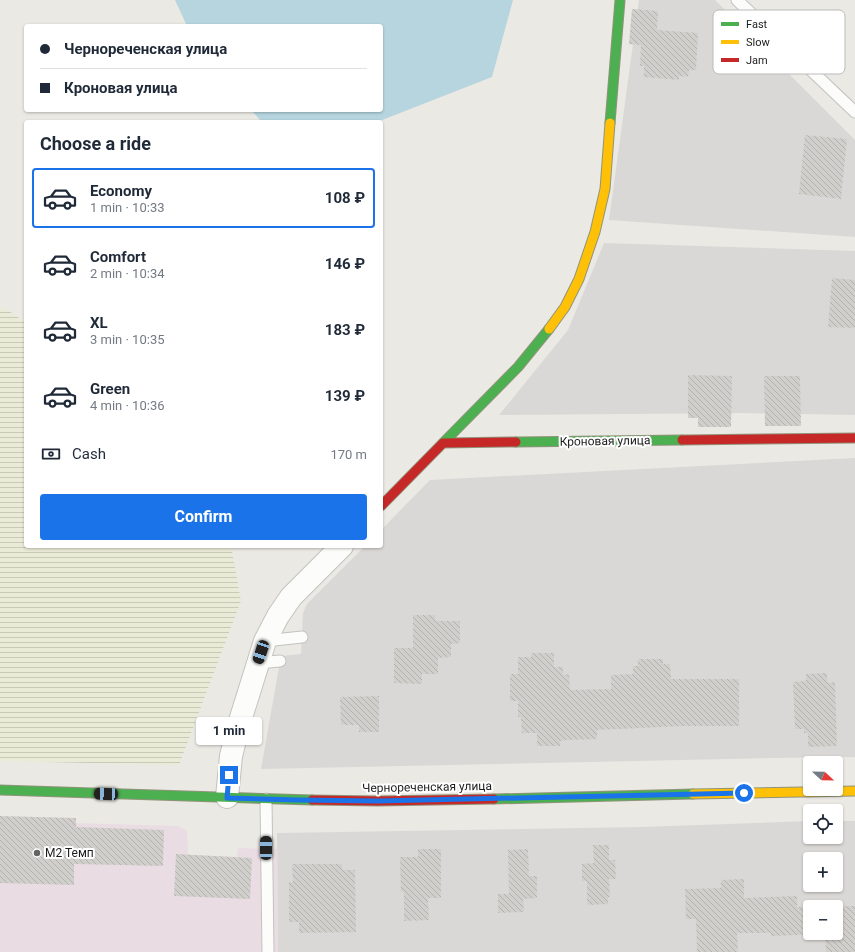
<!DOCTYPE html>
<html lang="en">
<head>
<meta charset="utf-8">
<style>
	:root { --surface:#fff; --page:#f2f2f3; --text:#1f2937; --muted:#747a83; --line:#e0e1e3; --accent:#1a73e8 }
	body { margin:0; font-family:Roboto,sans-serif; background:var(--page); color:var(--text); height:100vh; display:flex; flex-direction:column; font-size:15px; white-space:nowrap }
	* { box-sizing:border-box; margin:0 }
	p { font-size:13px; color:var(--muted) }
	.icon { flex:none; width:22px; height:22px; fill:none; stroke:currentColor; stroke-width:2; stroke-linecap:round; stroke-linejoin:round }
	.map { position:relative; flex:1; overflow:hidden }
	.sheet { position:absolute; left:24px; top:120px; width:359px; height:428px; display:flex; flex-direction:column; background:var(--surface); border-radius:4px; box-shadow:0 1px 3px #0004 }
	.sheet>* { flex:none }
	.top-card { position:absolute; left:24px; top:24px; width:359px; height:88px; border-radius:4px; box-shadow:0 1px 3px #0004; display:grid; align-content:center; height:88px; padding:0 16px; background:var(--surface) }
	.needle { width:26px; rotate:112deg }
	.buttons { position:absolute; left:803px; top:756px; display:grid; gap:8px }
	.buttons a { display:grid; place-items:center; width:40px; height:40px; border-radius:4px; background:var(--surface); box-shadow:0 1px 3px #0004; font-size:20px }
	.end { position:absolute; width:18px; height:18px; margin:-9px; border:5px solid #1a73e8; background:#fff; box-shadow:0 0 0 2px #fff }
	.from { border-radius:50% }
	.bubble { position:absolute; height:28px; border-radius:4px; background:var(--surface); box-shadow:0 1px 3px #0004; font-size:13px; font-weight:700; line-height:28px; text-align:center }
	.car { position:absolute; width:12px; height:24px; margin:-12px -6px; border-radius:5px; box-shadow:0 0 3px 1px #0007; background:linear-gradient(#222 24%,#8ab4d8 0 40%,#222 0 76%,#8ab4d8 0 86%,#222 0) }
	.top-card b { display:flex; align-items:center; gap:14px; height:38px; font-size:15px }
	.top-card b+b { border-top:1px solid var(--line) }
	.top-card i { width:10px; height:10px; background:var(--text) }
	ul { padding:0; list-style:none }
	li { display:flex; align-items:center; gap:12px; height:60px; margin:0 8px 6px; padding:0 8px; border:2px solid transparent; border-radius:4px }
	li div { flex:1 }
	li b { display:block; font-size:15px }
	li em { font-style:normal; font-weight:700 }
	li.on { border-color:var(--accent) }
	li>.icon { width:36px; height:36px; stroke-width:1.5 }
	h2 { padding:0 16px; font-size:18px; line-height:48px }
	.pay { display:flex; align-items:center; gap:10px; height:44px; padding:0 16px; font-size:15px }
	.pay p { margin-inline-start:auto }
	.action { display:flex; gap:8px; margin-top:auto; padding:8px 16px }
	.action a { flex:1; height:46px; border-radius:4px; background:var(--accent); color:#fff; font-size:16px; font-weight:700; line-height:46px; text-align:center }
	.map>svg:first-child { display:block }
	.residential { fill:#dad8d6; fill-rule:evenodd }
	.industrial { fill:#e9dde3 }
	.farmland { fill:url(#farmland-rules) }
	.water { fill:#b6d5de }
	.building { fill:url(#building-back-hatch) }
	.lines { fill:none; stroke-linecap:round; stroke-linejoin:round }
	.lane-casing { stroke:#c3c2c0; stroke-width:13 }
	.street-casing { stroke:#c3c2c0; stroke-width:24 }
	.fast-casing { stroke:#91947c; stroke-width:11 }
	.slow-casing { stroke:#91947c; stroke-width:11 }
	.jam-casing { stroke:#91947c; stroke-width:11 }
	.lane { stroke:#fcfcfb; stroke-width:11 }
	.street { stroke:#fcfcfb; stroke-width:22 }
	.fast { stroke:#4caf50; stroke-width:9 }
	.slow { stroke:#ffc107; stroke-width:9 }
	.jam { stroke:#c62828; stroke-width:9 }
	.route { stroke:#1a73e8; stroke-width:5 }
	.poi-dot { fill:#646462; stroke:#fff; stroke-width:1.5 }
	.labels { text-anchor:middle; stroke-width:4; stroke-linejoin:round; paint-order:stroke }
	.street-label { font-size:12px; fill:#1c1c1c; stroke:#fff }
	.poi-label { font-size:12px; fill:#1c1c1c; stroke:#fff; text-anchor:start }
	.key { fill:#fff; stroke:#bbb; stroke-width:1 }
	.key-label { font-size:11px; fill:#1c1c1c }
</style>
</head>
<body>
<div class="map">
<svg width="855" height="952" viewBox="0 0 855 952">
	<defs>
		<pattern id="farmland-rules" width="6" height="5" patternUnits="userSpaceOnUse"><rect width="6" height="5" fill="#eaebd7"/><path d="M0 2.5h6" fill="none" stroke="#c8c9b8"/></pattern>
		<pattern id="building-back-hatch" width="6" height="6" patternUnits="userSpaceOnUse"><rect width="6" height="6" fill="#d1cfcb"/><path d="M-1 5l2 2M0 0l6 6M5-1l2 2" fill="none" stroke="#b3b1ae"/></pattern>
	</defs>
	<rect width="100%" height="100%" fill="#ebe9e4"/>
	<!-- residential -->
	<path class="residential" d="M639 0H715L855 140V237L609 220Z
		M604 243 855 251V415L743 413 499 415 568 330Z
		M855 458V757L772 758 261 769 281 656 301 654 303 613 307 604 365 546H381V530L430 480Z
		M810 821V837H836V821H855V952H278L277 833 641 827ZM810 859H836V885H810ZM810 907H836V933H810Z"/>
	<!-- industrial -->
	<path class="industrial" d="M0 816 76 823 178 826 187 831 188 855 237 857 238 848 277 849 278 952H0Z"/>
	<!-- farmland -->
	<path class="farmland" d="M0 308 6 309 26 323V546H231L241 601 179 765 0 761Z"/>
	<!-- water -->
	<path class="water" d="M175 0H513L492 77 377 122H262L251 110H381V26H187Z"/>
	<!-- building -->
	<path class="building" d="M632 9 658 11 657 30 698 33 696 70H689L688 77 679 76V80L644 77V66H640L641 45 629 44Z
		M805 135 847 139 841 199 799 194Z
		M832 278 855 280V328L828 327Z
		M688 375 732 376 731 427H698V418H688Z
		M764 376H800L801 426H765Z
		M413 615H435V621H460V643L451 644V657L438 658V674H422V684L394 683V648H413Z
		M531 653H554V667H563V675L569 674 570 690 611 689V675L633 674V666H638V659H663V664H670L671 679H739V726H683L597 730V739L567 740 560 741V746H537V733H522L521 717H518V701H510V674H518V657H531Z
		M827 673V683L835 682 837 746 808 747V733H804V729H795L793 682 806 681V674Z
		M379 696V732H359V725H341L340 697Z
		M0 816 76 818V827L164 830 163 866 74 864V885L0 883Z
		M593 845H609V860H615L616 879H609L610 897H608V904L587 905V881H582V864L594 863Z
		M418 849H441V898H428L429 920 404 921V892H401L400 857H418Z
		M528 849 529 876H537V898L523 899 524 912 498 913V894H509L508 850Z
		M176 854 252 858 250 899 174 896Z
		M292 864H342V870H355L356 932 299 933V922H289V882H293Z
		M744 879V898L797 896V907H810V933H836V907H813L855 906V952H826L825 934 771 936V933H737L738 952H697L696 919H686L685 889 721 888V880Z"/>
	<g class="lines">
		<!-- lane casing -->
		<g class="lane-casing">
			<path id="lane" d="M737 0 855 112
				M265 641 302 637
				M258 663 280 661
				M266 799 268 952"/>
		</g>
		<!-- street casing -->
		<g class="street-casing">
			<path id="street" d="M227 797 231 756 239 724 265 641 278 616 291 597 342 546"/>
		</g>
		<!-- fast casing -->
		<g class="fast-casing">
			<path id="fast" d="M610 123 620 0
				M516 442 682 440
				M443 443 518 367 549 329
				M0 790 312 800
				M494 799 693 794"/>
		</g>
		<!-- slow casing -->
		<g class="slow-casing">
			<path id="slow" d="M549 329 565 307 579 279 595 232 605 189 610 123
				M693 794 855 791"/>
		</g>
		<!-- jam casing -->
		<g class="jam-casing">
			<path id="jam" d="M682 440 855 438
				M381 506 443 443 516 442
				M312 800 378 801 494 799"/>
		</g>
		<!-- lane -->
		<use href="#lane" class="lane"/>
		<!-- street -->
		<use href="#street" class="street"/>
		<!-- fast -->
		<use href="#fast" class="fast"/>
		<!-- slow -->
		<use href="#slow" class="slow"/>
		<!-- jam -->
		<use href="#jam" class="jam"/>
	</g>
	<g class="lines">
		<!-- route -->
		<path class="route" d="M229 775 227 798 298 800 378 801 744 793"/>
	</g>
	<!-- markers -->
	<circle class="poi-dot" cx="37" cy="853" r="4"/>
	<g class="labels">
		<!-- street labels -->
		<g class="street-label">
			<text transform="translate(605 441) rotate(-1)" y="4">Кроновая улица</text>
			<text transform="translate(427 787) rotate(-1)" y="4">Чернореченская улица</text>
		</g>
		<!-- poi labels -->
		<g class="poi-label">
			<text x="45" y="857">М2 Темп</text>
		</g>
	</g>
	<!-- legend -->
	<rect x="713" y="10" width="132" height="64" rx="6" class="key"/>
	<rect x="721" y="22" width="18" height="4" fill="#4caf50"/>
	<rect x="721" y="40" width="18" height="4" fill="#ffc107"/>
	<rect x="721" y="58" width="18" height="4" fill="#c62828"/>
	<g class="key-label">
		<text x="746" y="28">Fast</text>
		<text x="746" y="46">Slow</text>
		<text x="746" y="64">Jam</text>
	</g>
</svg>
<div class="buttons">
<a><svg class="needle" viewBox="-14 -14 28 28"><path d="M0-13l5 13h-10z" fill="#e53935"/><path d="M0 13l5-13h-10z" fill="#747a83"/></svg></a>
<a><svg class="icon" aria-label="locate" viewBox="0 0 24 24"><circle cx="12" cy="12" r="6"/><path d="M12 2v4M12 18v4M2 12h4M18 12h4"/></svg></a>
<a>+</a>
<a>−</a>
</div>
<i class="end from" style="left:744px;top:793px"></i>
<i class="end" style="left:229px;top:775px"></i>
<div class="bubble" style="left:196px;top:717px;width:66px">1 min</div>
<i class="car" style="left:261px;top:652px;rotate:198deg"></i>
<i class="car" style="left:106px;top:794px;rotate:272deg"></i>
<i class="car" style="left:266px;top:848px;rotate:0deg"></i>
<div class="top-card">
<b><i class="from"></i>Чернореченская улица</b>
<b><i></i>Кроновая улица</b>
</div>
<section class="sheet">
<h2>Choose a ride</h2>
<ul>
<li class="on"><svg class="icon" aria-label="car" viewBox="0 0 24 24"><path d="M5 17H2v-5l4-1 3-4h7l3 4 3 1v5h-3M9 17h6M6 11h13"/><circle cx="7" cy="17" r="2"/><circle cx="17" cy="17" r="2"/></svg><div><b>Economy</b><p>1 min · 10:33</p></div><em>108 ₽</em></li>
<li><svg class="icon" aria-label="car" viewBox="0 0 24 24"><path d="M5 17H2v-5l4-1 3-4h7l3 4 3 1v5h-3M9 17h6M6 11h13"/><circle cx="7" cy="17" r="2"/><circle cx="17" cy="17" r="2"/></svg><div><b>Comfort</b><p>2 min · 10:34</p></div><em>146 ₽</em></li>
<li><svg class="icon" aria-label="car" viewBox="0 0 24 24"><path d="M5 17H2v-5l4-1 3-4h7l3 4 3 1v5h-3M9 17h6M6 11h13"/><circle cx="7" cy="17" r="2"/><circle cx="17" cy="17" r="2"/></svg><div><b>XL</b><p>3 min · 10:35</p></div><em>183 ₽</em></li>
<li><svg class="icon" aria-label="car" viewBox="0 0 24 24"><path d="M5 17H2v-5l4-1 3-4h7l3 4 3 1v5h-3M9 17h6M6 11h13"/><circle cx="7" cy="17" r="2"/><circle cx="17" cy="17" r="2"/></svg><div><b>Green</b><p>4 min · 10:36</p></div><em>139 ₽</em></li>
</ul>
<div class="pay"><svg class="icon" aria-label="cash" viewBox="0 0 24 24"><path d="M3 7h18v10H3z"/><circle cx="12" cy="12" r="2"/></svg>Cash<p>170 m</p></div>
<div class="action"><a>Confirm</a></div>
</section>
</div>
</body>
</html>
